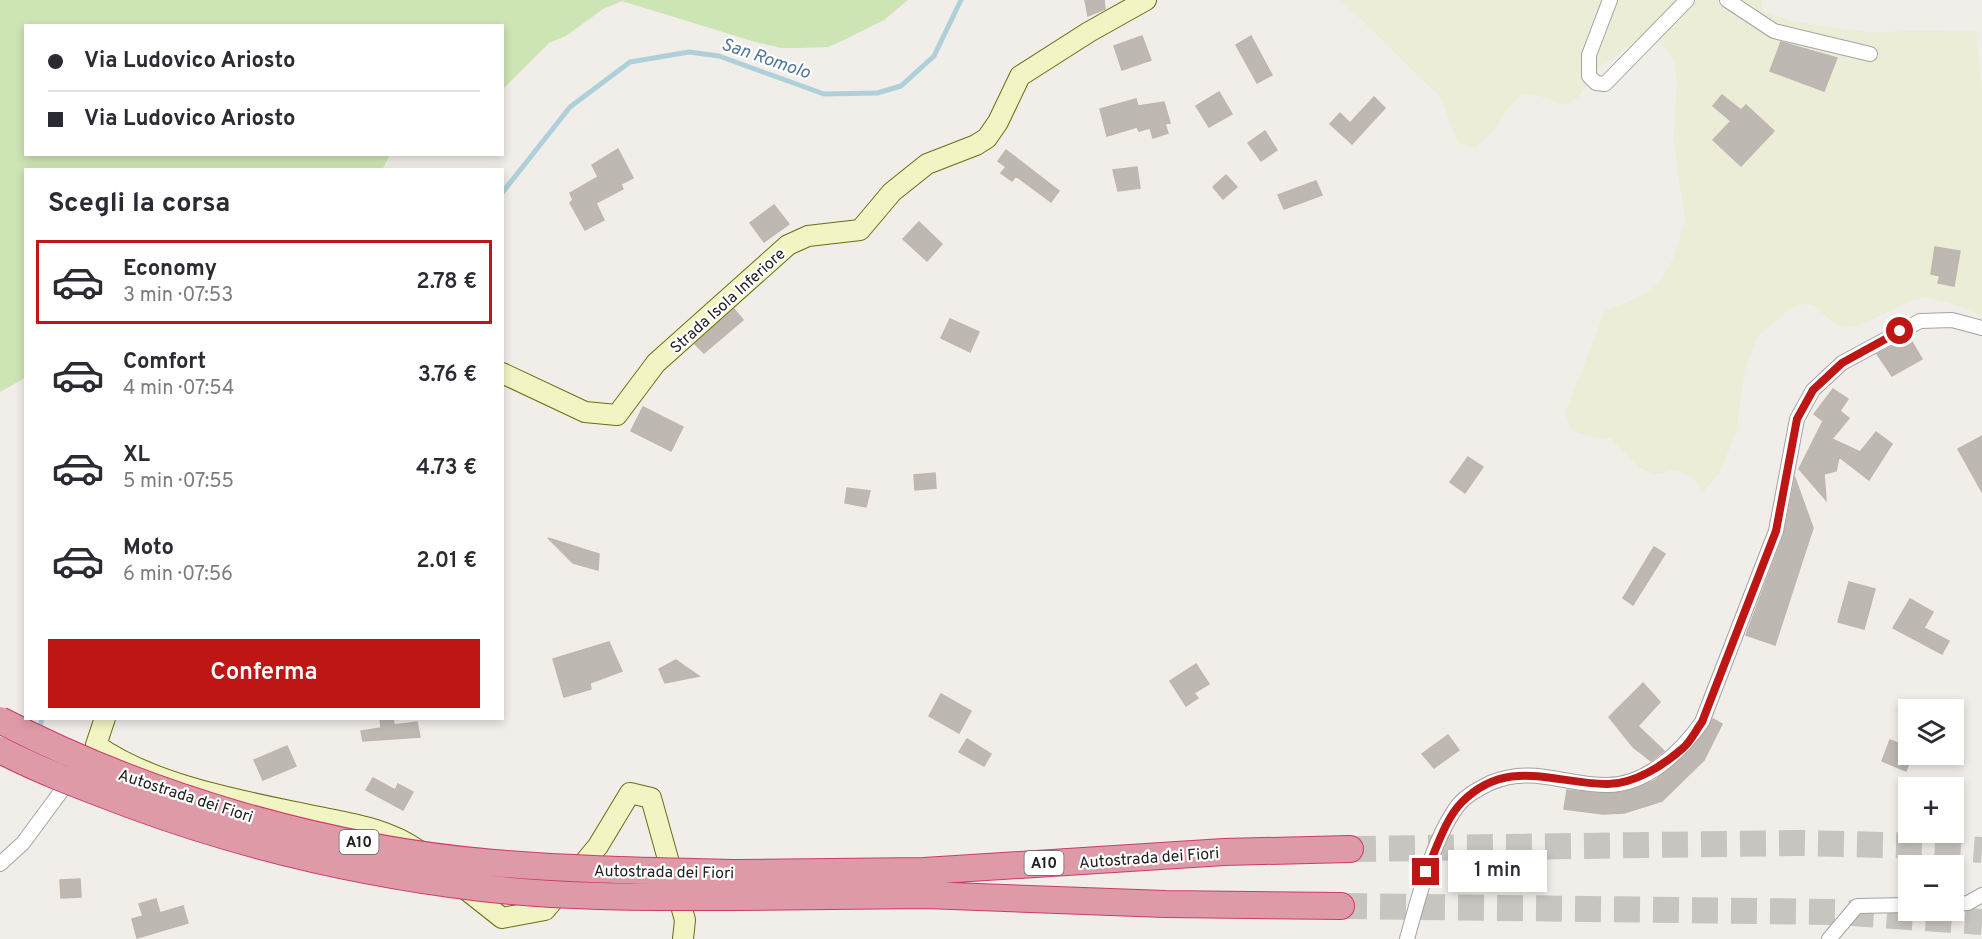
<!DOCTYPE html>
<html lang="it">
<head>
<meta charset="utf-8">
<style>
	:root { --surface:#fff; --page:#f7f7f7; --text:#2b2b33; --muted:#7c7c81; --line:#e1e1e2; --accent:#be1515 }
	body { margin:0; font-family:Overpass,sans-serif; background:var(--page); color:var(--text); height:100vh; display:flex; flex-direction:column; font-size:22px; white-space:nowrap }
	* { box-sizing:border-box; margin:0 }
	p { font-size:20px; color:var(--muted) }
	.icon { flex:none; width:33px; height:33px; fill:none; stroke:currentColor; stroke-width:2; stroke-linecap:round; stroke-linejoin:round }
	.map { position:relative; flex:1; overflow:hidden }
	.side { position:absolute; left:24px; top:168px; width:480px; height:552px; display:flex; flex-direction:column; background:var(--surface); border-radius:0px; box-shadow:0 3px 9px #0003 }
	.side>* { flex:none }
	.top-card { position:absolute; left:24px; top:24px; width:480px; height:132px; border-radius:0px; box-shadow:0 3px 9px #0003; display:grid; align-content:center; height:132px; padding:0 24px; background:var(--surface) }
	.tools { position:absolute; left:1898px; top:699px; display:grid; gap:12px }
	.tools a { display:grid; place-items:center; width:66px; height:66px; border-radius:0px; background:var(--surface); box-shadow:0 3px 9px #0003; font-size:30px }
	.end { position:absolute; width:27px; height:27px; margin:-14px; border:8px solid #be1515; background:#fff; box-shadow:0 0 0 3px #fff }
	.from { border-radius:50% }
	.bubble { position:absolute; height:42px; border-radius:0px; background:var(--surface); box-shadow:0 3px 9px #0003; font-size:20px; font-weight:600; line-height:42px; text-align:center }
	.top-card b { display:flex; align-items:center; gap:21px; height:57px; font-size:22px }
	.top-card b+b { border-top:2px solid var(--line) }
	.top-card i { width:15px; height:15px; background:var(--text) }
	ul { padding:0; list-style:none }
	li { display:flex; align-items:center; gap:18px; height:84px; margin:0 12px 9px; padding:0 12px; border:3px solid transparent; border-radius:0px }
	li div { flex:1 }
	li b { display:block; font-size:22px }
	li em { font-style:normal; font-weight:600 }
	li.on { border-color:var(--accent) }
	li>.icon { width:54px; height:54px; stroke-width:1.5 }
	h2 { padding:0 24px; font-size:27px; line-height:72px }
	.button { display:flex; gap:12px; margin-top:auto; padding:12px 24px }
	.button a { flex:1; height:69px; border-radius:0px; background:var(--accent); color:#fff; font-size:24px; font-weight:600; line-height:69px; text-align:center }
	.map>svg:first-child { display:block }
	.farmland { fill:#ebedd7 }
	.grass { fill:#cde5b5 }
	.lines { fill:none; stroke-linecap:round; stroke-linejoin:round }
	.stream { stroke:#afd0d9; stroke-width:5 }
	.building { fill:#beb8b2; stroke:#c1b6ad; stroke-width:1.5 }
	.highway-tunnel { stroke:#c8c5c1; stroke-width:26; stroke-dasharray:26 13; stroke-linecap:butt }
	.street-casing { stroke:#a3a3a3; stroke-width:16 }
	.secondary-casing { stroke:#667011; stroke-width:22 }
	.highway-casing { stroke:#ca3b6c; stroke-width:28 }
	.street { stroke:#fff; stroke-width:14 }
	.secondary { stroke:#f2f4c4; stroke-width:20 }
	.highway { stroke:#df9aa7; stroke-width:26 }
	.highway-bridge-casing { stroke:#ca3b6c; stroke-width:28; stroke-linecap:butt }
	.highway-bridge { stroke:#df9aa7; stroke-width:26 }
	.route { stroke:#be1515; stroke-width:8 }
	.labels { text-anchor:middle; stroke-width:4.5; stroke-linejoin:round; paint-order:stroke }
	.shield { fill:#fff; stroke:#646464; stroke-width:1.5 }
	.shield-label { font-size:15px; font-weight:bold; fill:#222 }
	.street-label { font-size:16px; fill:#222; stroke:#fff }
	.water-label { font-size:18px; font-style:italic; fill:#507599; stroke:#fff }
</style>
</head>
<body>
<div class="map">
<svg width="1982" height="939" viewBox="0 0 1982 939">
	<rect width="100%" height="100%" fill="#f1eee9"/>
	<!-- farmland -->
	<path class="farmland" d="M1341 0H1762V11L1796 22 1868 32 1976 30 1982 94V317L1965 308 1927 297 1911 301 1853 328 1834 323 1814 306 1803 304 1791 308 1758 336 1745 369 1736 432 1720 472 1704 491 1691 476 1676 470 1654 474 1639 467 1610 438H1597L1572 431 1565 413 1605 311 1644 295 1658 283 1672 261 1685 221 1673 138 1677 81 1674 60 1655 34H1644L1601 67 1578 97 1566 105 1534 94 1522 95 1508 108 1494 131 1475 148 1458 143 1441 98Z"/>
	<!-- grass -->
	<path class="grass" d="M0 0H908L884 20 840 42 828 47 800 48H781L752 41 622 1 603 9 566 36 549 43 503 89 502 26H26V154L390 155 382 170H26L25 378 0 392Z"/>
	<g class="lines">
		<!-- stream -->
		<path class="stream" d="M502 193 570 107 630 62 689 52 719 56 824 94 877 93 901 86 934 56 961 0
			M39 731 42 718"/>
	</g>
	<!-- building -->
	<path class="building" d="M1085 0H1104L1105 9 1088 16Z
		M1142 36 1151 60 1122 70 1114 46Z
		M1251 36 1272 75 1257 83 1236 45Z
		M1781 42 1837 58 1824 91 1770 71Z
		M1219 92 1232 114 1209 127 1196 106Z
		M1722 95 1741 110 1746 105 1774 131 1741 166 1713 140 1731 121 1713 106Z
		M1374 97 1385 108 1352 144 1330 124 1340 113 1350 123Z
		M1136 99 1138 106 1164 102 1170 123 1165 124 1168 133 1153 138 1150 128 1139 131 1137 127 1107 136 1100 109Z
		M1265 131 1277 150 1261 161 1248 143Z
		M618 149 633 178 621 184 623 189 596 203 604 220 585 230 570 203 573 200 570 193 598 177 592 165Z
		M1006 150 1059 191 1051 202 1016 176 1012 181 1001 173 1006 167 998 161Z
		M1137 167 1140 188 1118 191 1113 170Z
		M1226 175 1237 187 1223 199 1213 187Z
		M1316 181 1322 195 1284 209 1278 195Z
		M774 205 789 224 764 242 750 223Z
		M919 222 942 244 927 261 903 239Z
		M1935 247 1960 251 1954 286 1938 283 1940 276 1931 274Z
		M734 309 743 320 704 353 695 344Z
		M950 319 979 332 970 352 941 338Z
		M1909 337 1922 359 1892 376 1877 354Z
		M1833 389 1848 399 1840 411 1849 418 1832 439 1860 452 1876 432 1892 444 1869 480 1839 457 1836 471 1824 474 1826 500 1799 469 1823 421 1814 414Z
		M643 407 683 427 671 451 631 431Z
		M1982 436V492L1958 449Z
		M1468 457 1483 467 1465 493 1450 482Z
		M935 473 936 488 915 490 914 475Z
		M1795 478 1813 528 1775 645 1746 635 1784 534Z
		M847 488 870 491 866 507 845 503Z
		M548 538 599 554 598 570 573 563Z
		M1654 547 1665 554 1633 605 1623 598Z
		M1849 582 1875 589 1864 629 1838 622Z
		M1910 599 1933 612 1924 628 1949 641 1942 654 1893 628Z
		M609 642 622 671 590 683 591 689 564 697 553 659Z
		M676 660 699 676 665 683 659 669Z
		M1196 664 1209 684 1194 693 1198 698 1186 706 1170 681Z
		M1643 683 1660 702 1638 726 1664 751 1651 761 1633 747 1609 717Z
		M941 694 971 711 959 733 929 716Z
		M380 718H393L394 725 417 722 420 737 363 741 361 731 381 728Z
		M1713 719 1722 724 1704 760 1662 801 1624 813 1603 814 1564 809 1567 790 1596 793 1622 792 1654 781 1690 751Z
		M1448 735 1459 750 1434 768 1422 754Z
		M967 739 991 754 984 766 959 752Z
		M1890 740 1908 747V754H1912L1906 771 1882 761Z
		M287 746 296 766 263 780 254 760Z
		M373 778 395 790 398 784 413 792 403 810 366 790Z
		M80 879 81 897 61 898 60 880Z
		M156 899 160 913 183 906 188 923 137 938 132 919 143 916 139 904Z"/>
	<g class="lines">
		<!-- highway-tunnel -->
		<path class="highway-tunnel" d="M1350 849 1800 843 1926 846 1982 850
			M1341 906 1837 912 1982 922"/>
		<!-- street casing -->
		<g class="street-casing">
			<path id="street" d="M1610 0 1589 55V76L1596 83 1605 84 1687 0
				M1727 0 1774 31 1870 54
				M0 864 23 843 71 778
				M1953 904 1968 903 1982 895
				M1407 939C1418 900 1434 834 1460 803 1467 795 1480 788 1490 783 1533 765 1564 785 1607 785 1646 785 1681 752 1702 722L1776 531 1797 419 1813 390 1842 363 1920 321 1952 320 1982 328
				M1829 939 1857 906 1908 905"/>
		</g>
		<!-- secondary casing -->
		<g class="secondary-casing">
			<path id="secondary" d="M502 373 585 412 617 415 656 363 788 245 808 236 860 230 892 192 927 164 976 145 987 138 998 122 1020 76 1089 32 1146 0
				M105 718 96 745C152 785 242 801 309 815 347 823 385 827 418 850
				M459 884 502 918 545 910 598 846 630 793 651 798 685 920 683 939"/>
		</g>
		<!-- highway casing -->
		<g class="highway-casing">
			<path id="highway" d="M738 873 924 871 1224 852 1350 849
				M736 897 925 895 1165 904 1341 906"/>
		</g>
		<!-- street -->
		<use href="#street" class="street"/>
		<!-- secondary -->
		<use href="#secondary" class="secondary"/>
		<!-- highway -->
		<use href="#highway" class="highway"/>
		<!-- highway-bridge casing -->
		<g class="highway-bridge-casing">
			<path id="highway-bridge" d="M0 720C148 797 327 849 494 863 575 870 657 871 738 873
				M0 750C42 772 89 789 134 806 246 847 363 874 482 888 566 898 651 897 736 897"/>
		</g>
		<!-- highway-bridge -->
		<use href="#highway-bridge" class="highway-bridge"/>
	</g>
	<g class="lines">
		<!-- route -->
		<path class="route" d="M1426 872C1436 850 1445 819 1462 802 1507 757 1552 783 1606 784 1633 785 1664 765 1683 748 1691 741 1696 730 1702 722L1776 531 1797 419 1813 390 1842 363 1900 331"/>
	</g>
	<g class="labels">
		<!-- shield labels -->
		<g class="shield">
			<rect x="339.5" y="830" width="39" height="24" rx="4.5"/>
			<rect x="1024.5" y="851" width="39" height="24" rx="4.5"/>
		</g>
		<g class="shield-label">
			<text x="359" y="847">A10</text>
			<text x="1044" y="868">A10</text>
		</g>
		<!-- street labels -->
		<g class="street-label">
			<text transform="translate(727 300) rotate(-42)" y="6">Strada Isola Inferiore</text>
			<text transform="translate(186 795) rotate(18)" y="6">Autostrada dei Fiori</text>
			<text transform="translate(1149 857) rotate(-4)" y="6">Autostrada dei Fiori</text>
			<text transform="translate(664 871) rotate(1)" y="6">Autostrada dei Fiori</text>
		</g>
		<!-- water labels -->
		<g class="water-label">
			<text transform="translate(766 58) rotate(19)" y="6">San Romolo</text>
		</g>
	</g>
</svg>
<div class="tools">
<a><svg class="icon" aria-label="layers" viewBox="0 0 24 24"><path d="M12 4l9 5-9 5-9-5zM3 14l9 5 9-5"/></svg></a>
<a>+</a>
<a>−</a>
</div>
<i class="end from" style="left:1900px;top:331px"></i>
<i class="end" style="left:1426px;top:872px"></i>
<div class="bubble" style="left:1448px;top:850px;width:99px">1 min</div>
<div class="top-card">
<b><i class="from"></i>Via Ludovico Ariosto</b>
<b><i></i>Via Ludovico Ariosto</b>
</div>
<section class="side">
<h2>Scegli la corsa</h2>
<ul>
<li class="on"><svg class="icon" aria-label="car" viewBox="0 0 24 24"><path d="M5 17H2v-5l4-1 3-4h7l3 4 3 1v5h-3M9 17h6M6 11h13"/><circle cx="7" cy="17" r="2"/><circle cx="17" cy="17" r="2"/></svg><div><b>Economy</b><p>3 min · 07:53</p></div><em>2.78 €</em></li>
<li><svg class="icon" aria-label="car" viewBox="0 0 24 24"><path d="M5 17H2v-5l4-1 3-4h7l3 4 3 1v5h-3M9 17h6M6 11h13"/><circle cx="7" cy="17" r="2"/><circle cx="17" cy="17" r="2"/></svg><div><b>Comfort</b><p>4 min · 07:54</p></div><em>3.76 €</em></li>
<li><svg class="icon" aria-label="car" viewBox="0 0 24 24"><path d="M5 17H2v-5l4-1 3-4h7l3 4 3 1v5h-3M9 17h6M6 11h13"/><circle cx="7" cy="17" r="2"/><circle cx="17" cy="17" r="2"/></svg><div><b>XL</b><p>5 min · 07:55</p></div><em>4.73 €</em></li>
<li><svg class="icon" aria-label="car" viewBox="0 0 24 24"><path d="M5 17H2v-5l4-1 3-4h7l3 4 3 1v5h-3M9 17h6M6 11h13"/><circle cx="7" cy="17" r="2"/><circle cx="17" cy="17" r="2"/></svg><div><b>Moto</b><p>6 min · 07:56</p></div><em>2.01 €</em></li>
</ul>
<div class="button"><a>Conferma</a></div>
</section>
</div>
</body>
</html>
